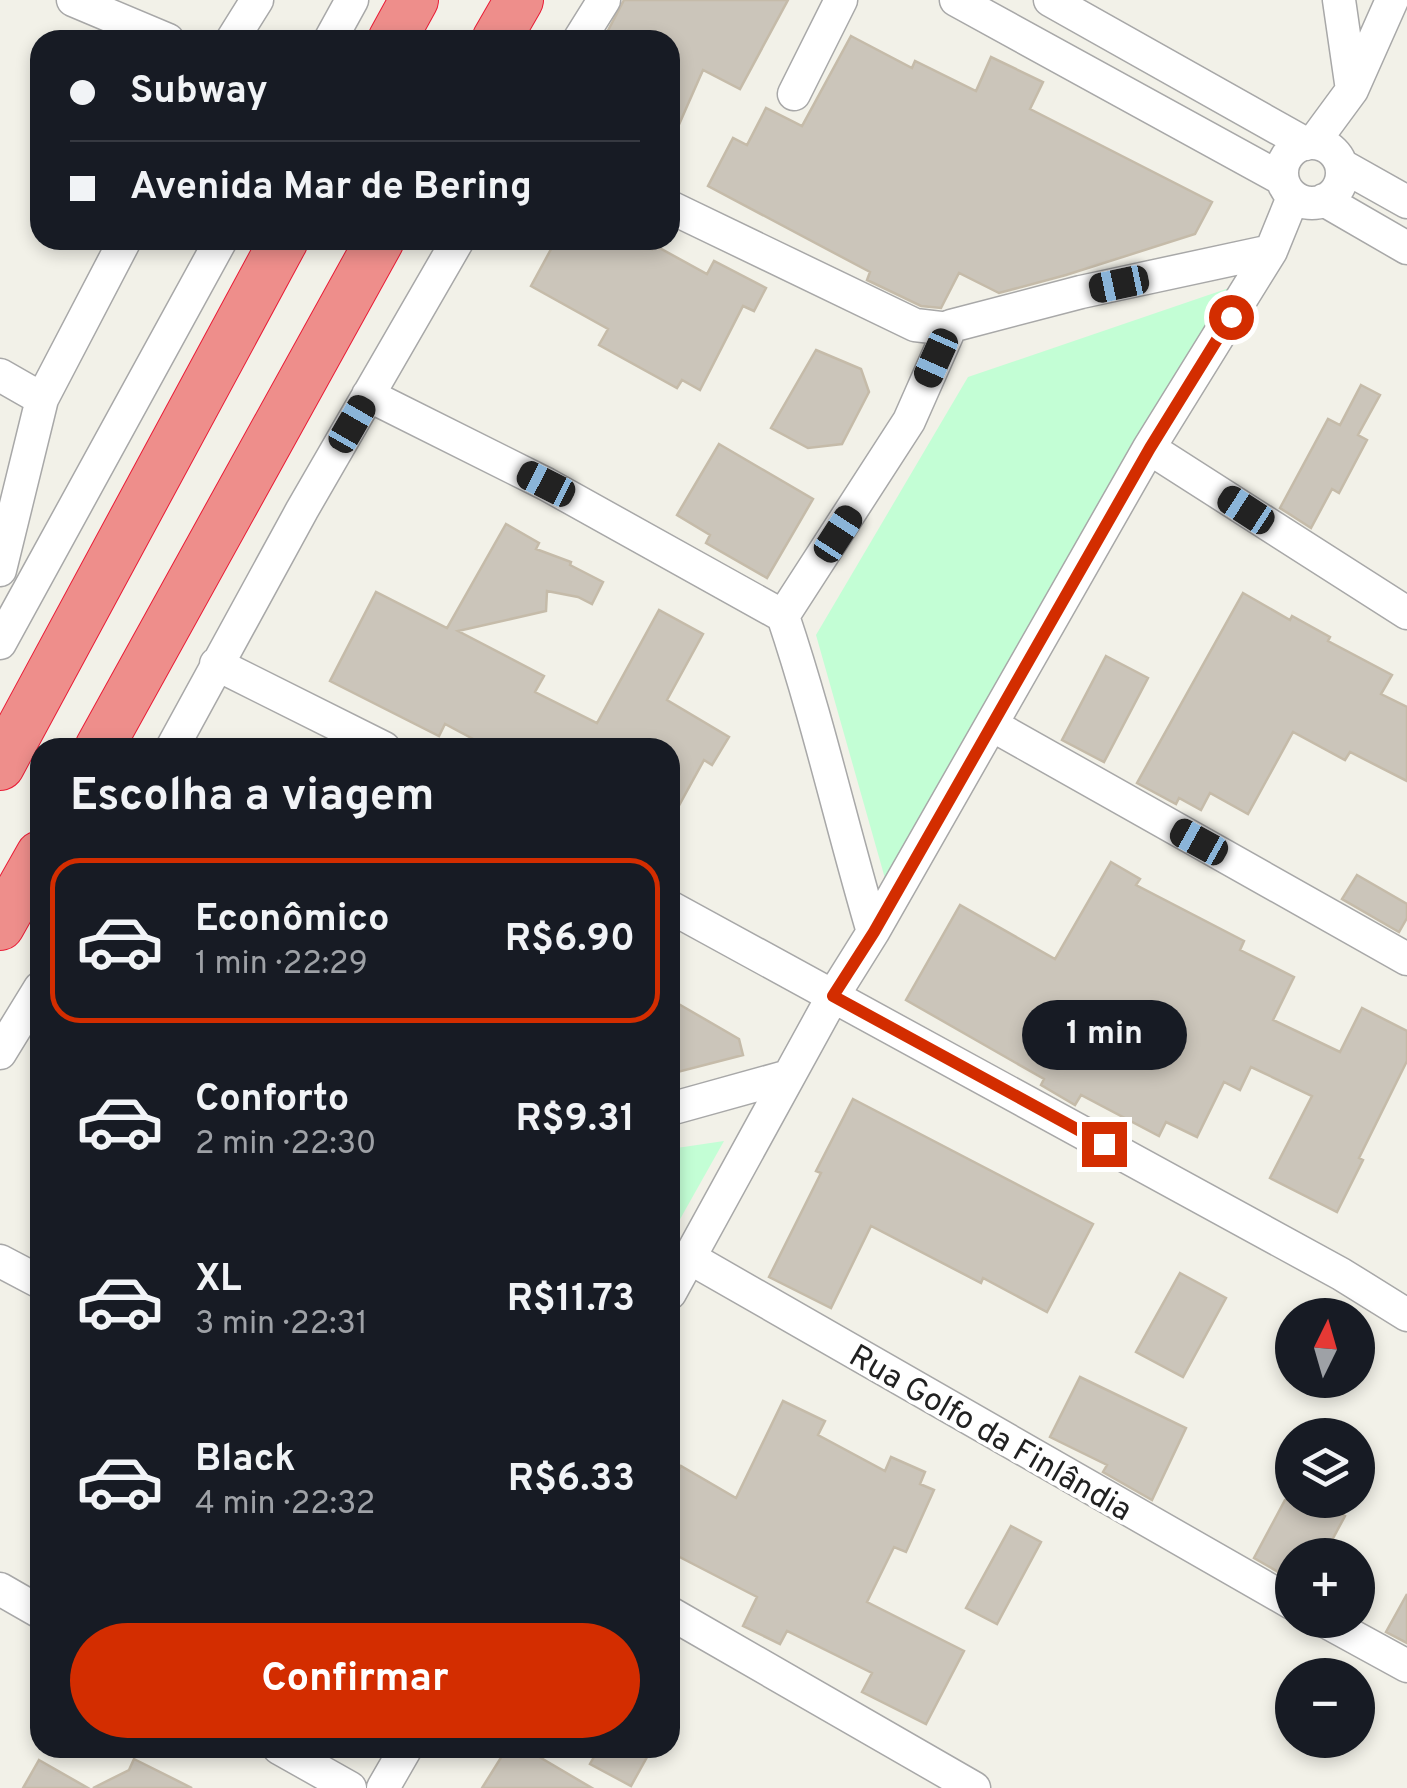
<!DOCTYPE html>
<html lang="pt">
<head>
<meta charset="utf-8">
<style>
	:root { --surface:#171b24; --page:#20242c; --text:#f1f3f6; --muted:#9ea1a6; --line:#363941; --accent:#d32d00 }
	body { margin:0; font-family:Overpass,sans-serif; background:var(--page); color:var(--text); height:100vh; display:flex; flex-direction:column; font-size:38px; white-space:nowrap }
	* { box-sizing:border-box; margin:0 }
	p { font-size:32px; color:var(--muted) }
	.icon { flex:none; width:55px; height:55px; fill:none; stroke:currentColor; stroke-width:2; stroke-linecap:round; stroke-linejoin:round }
	.map { position:relative; flex:1; overflow:hidden }
	.sheet { position:absolute; left:30px; top:738px; width:650px; height:1020px; display:flex; flex-direction:column; background:var(--surface); border-radius:30px; box-shadow:0 5px 15px #0003 }
	.sheet>* { flex:none }
	.top-card { position:absolute; left:30px; top:30px; width:650px; height:220px; border-radius:30px; box-shadow:0 5px 15px #0003; display:grid; align-content:center; height:220px; padding:0 40px; background:var(--surface) }
	.needle { width:65px; rotate:5deg }
	.buttons { position:absolute; left:1275px; top:1298px; display:grid; gap:20px }
	.buttons a { display:grid; place-items:center; width:100px; height:100px; border-radius:50%; background:var(--surface); box-shadow:0 5px 15px #0003; font-size:50px }
	.end { position:absolute; width:45px; height:45px; margin:-22px; border:12px solid #d32d00; background:#fff; box-shadow:0 0 0 5px #fff }
	.from { border-radius:50% }
	.bubble { position:absolute; height:70px; border-radius:35px; background:var(--surface); box-shadow:0 5px 15px #0003; font-size:32px; font-weight:700; line-height:70px; text-align:center }
	.car { position:absolute; width:30px; height:60px; margin:-30px -15px; border-radius:12px; box-shadow:0 0 8px 2px #0007; background:linear-gradient(#222 24%,#8ab4d8 0 40%,#222 0 76%,#8ab4d8 0 86%,#222 0) }
	.top-card b { display:flex; align-items:center; gap:35px; height:95px; font-size:38px }
	.top-card b+b { border-top:2px solid var(--line) }
	.top-card i { width:25px; height:25px; background:var(--text) }
	ul { padding:0; list-style:none }
	li { display:flex; align-items:center; gap:30px; height:165px; margin:0 20px 15px; padding:0 20px; border:5px solid transparent; border-radius:30px }
	li div { flex:1 }
	li b { display:block; font-size:38px }
	li em { font-style:normal; font-weight:700 }
	li.selected { border-color:var(--accent) }
	li>.icon { width:90px; height:90px; stroke-width:1.5 }
	h2 { padding:0 40px; font-size:45px; line-height:120px }
	.button { display:flex; gap:20px; margin-top:auto; padding:20px 40px }
	.button a { flex:1; height:115px; border-radius:60px; background:var(--accent); color:#fff; font-size:40px; font-weight:700; line-height:115px; text-align:center }
	.map>svg:first-child { display:block }
	.park { fill:#c3fed5 }
	.building { fill:#cbc5ba; stroke:#c5bba9; stroke-width:2.5 }
	.lines { fill:none; stroke-linecap:round; stroke-linejoin:round }
	.minor-casing { stroke:#a8a8a8; stroke-width:35 }
	.highway-casing { stroke:#e91c36; stroke-width:50 }
	.minor { stroke:#fff; stroke-width:32 }
	.highway { stroke:#ee8e8b; stroke-width:48 }
	.route { stroke:#d32d00; stroke-width:12 }
	.labels { text-anchor:middle; stroke-width:8; stroke-linejoin:round; paint-order:stroke }
	.street-label { font-size:32px; fill:#212121; stroke:#fff }
</style>
</head>
<body>
<div class="map">
<svg width="1407" height="1788" viewBox="0 0 1407 1788">
	<rect width="100%" height="100%" fill="#f2f1e8"/>
	<!-- park -->
	<path class="park" d="M1229 288 888 889 816 635 968 377Z
		M724 1141 670 1237V1149Z"/>
	<!-- building -->
	<path class="building" d="M624 0H788L740 89 703 70 670 145V40H603Z
		M851 36 912 68 915 61 976 91 991 57 1043 82 1030 109 1212 202 1195 234 1066 275 999 293 959 273 941 308 921 306 867 280 870 272 708 186 733 138 747 145 766 108 802 126Z
		M556 240H635L652 249 654 245 707 274 714 261 766 288 754 311 743 306 700 390 682 380 677 388 599 345 608 329 531 286Z
		M816 350 861 369 869 392 842 444 808 448 771 428Z
		M1361 385 1380 395 1358 435 1367 440 1339 493 1332 489 1311 528 1280 508 1328 419 1340 425Z
		M719 444 813 499 767 578 706 543 710 535 677 515Z
		M506 524 539 543 536 549 571 562 570 565 603 582 592 604 578 597 547 591 546 611 458 631 544 676 535 692 597 723 659 610 703 634 667 700 729 737 712 765 704 760 670 822V748H490L445 724 439 736 330 681 376 592 447 628Z
		M1243 593 1290 620 1292 616 1330 637 1328 641 1392 675 1381 694 1407 707V781L1350 752 1345 760 1293 732 1248 814 1210 793 1201 810 1179 798 1176 804 1137 783Z
		M1106 656 1148 678 1104 762 1062 740Z
		M1111 862 1140 879 1136 885 1244 941 1240 950 1294 977 1273 1020 1340 1052 1362 1008 1407 1031V1061L1359 1158 1363 1160 1337 1212 1270 1178 1312 1096 1251 1067 1240 1090 1224 1082 1197 1137 1166 1122 1159 1136 1081 1095 1075 1105 1041 1085 1044 1079 906 1000 960 905 1055 959Z
		M1357 875 1407 904V918L1399 932 1342 899Z
		M670 999 739 1039 743 1055 670 1074Z
		M853 1099 1093 1224 1047 1312 983 1278 981 1283 871 1226 831 1308 769 1277 821 1173 816 1171Z
		M1180 1273 1226 1298 1183 1377 1136 1352Z
		M1080 1377 1186 1428 1152 1500 1103 1472 1107 1465 1050 1437Z
		M783 1401 825 1421 818 1435 885 1471 891 1457 925 1472 920 1484 934 1490 906 1552 894 1547 867 1602 964 1651 926 1724 862 1692 872 1673 787 1631 780 1644 743 1626 757 1597 670 1552V1485L681 1466 736 1498Z
		M1285 1500H1315L1345 1516 1324 1555H1292V1580L1254 1558Z
		M1011 1526 1041 1542 997 1624 966 1608Z
		M1407 1594V1643L1386 1632Z
		M507 1748H524L592 1788H482Z
		M599 1748H652L631 1786 590 1764Z
		M134 1759 192 1788H93L129 1770Z
		M39 1760 88 1788H23Z"/>
	<g class="lines">
		<!-- minor casing -->
		<g class="minor-casing">
			<path id="minor" d="M73 0 168 40
				M956 0 1282 179
				M1050 0 1306 144
				M1339 0 1352 90
				M232 40 257 0
				M330 40 352 0
				M579 40 604 0
				M794 94 841 0
				M1313 143 1352 90 1392 0
				M1282 173a30 30 0 1 1 60 0a30 30 0 1 1-60 0Z
				M1341 165 1407 202
				M1324 200 1407 248
				M670 207 915 325 949 329
				M0 375 42 399
				M368 395 546 484 783 616C818 720 842 827 873 932
				M1149 448 1407 613
				M0 570 42 399 125 240
				M783 616 909 421 951 326 1081 292 1271 251
				M0 643 221 240
				M216 664 384 748
				M992 725 1407 959
				M172 748 302 510 458 240
				M670 907 1341 1274 1407 1315
				M0 1053 40 988
				M670 1109 789 1076
				M690 1258 1292 1603
				M0 1261 40 1282
				M670 1293 833 996 873 932 1149 448 1271 251 1293 197
				M0 1589 40 1612
				M670 1613 974 1788
				M1323 1620 1407 1666
				M279 1748 350 1788
				M383 1788 406 1748"/>
		</g>
		<!-- highway casing -->
		<g class="highway-casing">
			<path id="highway" d="M392 40 414 0
				M496 40 519 0
				M99 748 380 240
				M0 766 284 240
				M0 926 40 855"/>
		</g>
		<!-- minor -->
		<use href="#minor" class="minor"/>
		<!-- highway -->
		<use href="#highway" class="highway"/>
	</g>
	<g class="lines">
		<!-- route -->
		<path class="route" d="M1104 1144 833 996 874 932 1150 448 1231 317"/>
	</g>
	<g class="labels">
		<!-- street labels -->
		<g class="street-label">
			<text transform="translate(991 1432) rotate(30)" y="11">Rua Golfo da Finlândia</text>
		</g>
	</g>
</svg>
<div class="buttons">
<a><svg class="needle" viewBox="-14 -14 28 28"><path d="M0-13l5 13h-10z" fill="#e53935"/><path d="M0 13l5-13h-10z" fill="#9ea1a6"/></svg></a>
<a><svg class="icon" aria-label="layers" viewBox="0 0 24 24"><path d="M12 4l9 5-9 5-9-5zM3 14l9 5 9-5"/></svg></a>
<a>+</a>
<a>−</a>
</div>
<i class="end from" style="left:1231px;top:317px"></i>
<i class="end" style="left:1104px;top:1144px"></i>
<div class="bubble" style="left:1022px;top:1000px;width:165px">1 min</div>
<i class="car" style="left:1119px;top:284px;rotate:258deg"></i>
<i class="car" style="left:936px;top:358px;rotate:204deg"></i>
<i class="car" style="left:352px;top:424px;rotate:30deg"></i>
<i class="car" style="left:546px;top:484px;rotate:297deg"></i>
<i class="car" style="left:1246px;top:510px;rotate:303deg"></i>
<i class="car" style="left:838px;top:534px;rotate:33deg"></i>
<i class="car" style="left:1199px;top:842px;rotate:299deg"></i>
<div class="top-card">
<b><i class="from"></i>Subway</b>
<b><i></i>Avenida Mar de Bering</b>
</div>
<section class="sheet">
<h2>Escolha a viagem</h2>
<ul>
<li class="selected"><svg class="icon" aria-label="car" viewBox="0 0 24 24"><path d="M5 17H2v-5l4-1 3-4h7l3 4 3 1v5h-3M9 17h6M6 11h13"/><circle cx="7" cy="17" r="2"/><circle cx="17" cy="17" r="2"/></svg><div><b>Econômico</b><p>1 min · 22:29</p></div><em>R$6.90</em></li>
<li><svg class="icon" aria-label="car" viewBox="0 0 24 24"><path d="M5 17H2v-5l4-1 3-4h7l3 4 3 1v5h-3M9 17h6M6 11h13"/><circle cx="7" cy="17" r="2"/><circle cx="17" cy="17" r="2"/></svg><div><b>Conforto</b><p>2 min · 22:30</p></div><em>R$9.31</em></li>
<li><svg class="icon" aria-label="car" viewBox="0 0 24 24"><path d="M5 17H2v-5l4-1 3-4h7l3 4 3 1v5h-3M9 17h6M6 11h13"/><circle cx="7" cy="17" r="2"/><circle cx="17" cy="17" r="2"/></svg><div><b>XL</b><p>3 min · 22:31</p></div><em>R$11.73</em></li>
<li><svg class="icon" aria-label="car" viewBox="0 0 24 24"><path d="M5 17H2v-5l4-1 3-4h7l3 4 3 1v5h-3M9 17h6M6 11h13"/><circle cx="7" cy="17" r="2"/><circle cx="17" cy="17" r="2"/></svg><div><b>Black</b><p>4 min · 22:32</p></div><em>R$6.33</em></li>
</ul>
<div class="button"><a>Confirmar</a></div>
</section>
</div>
</body>
</html>
